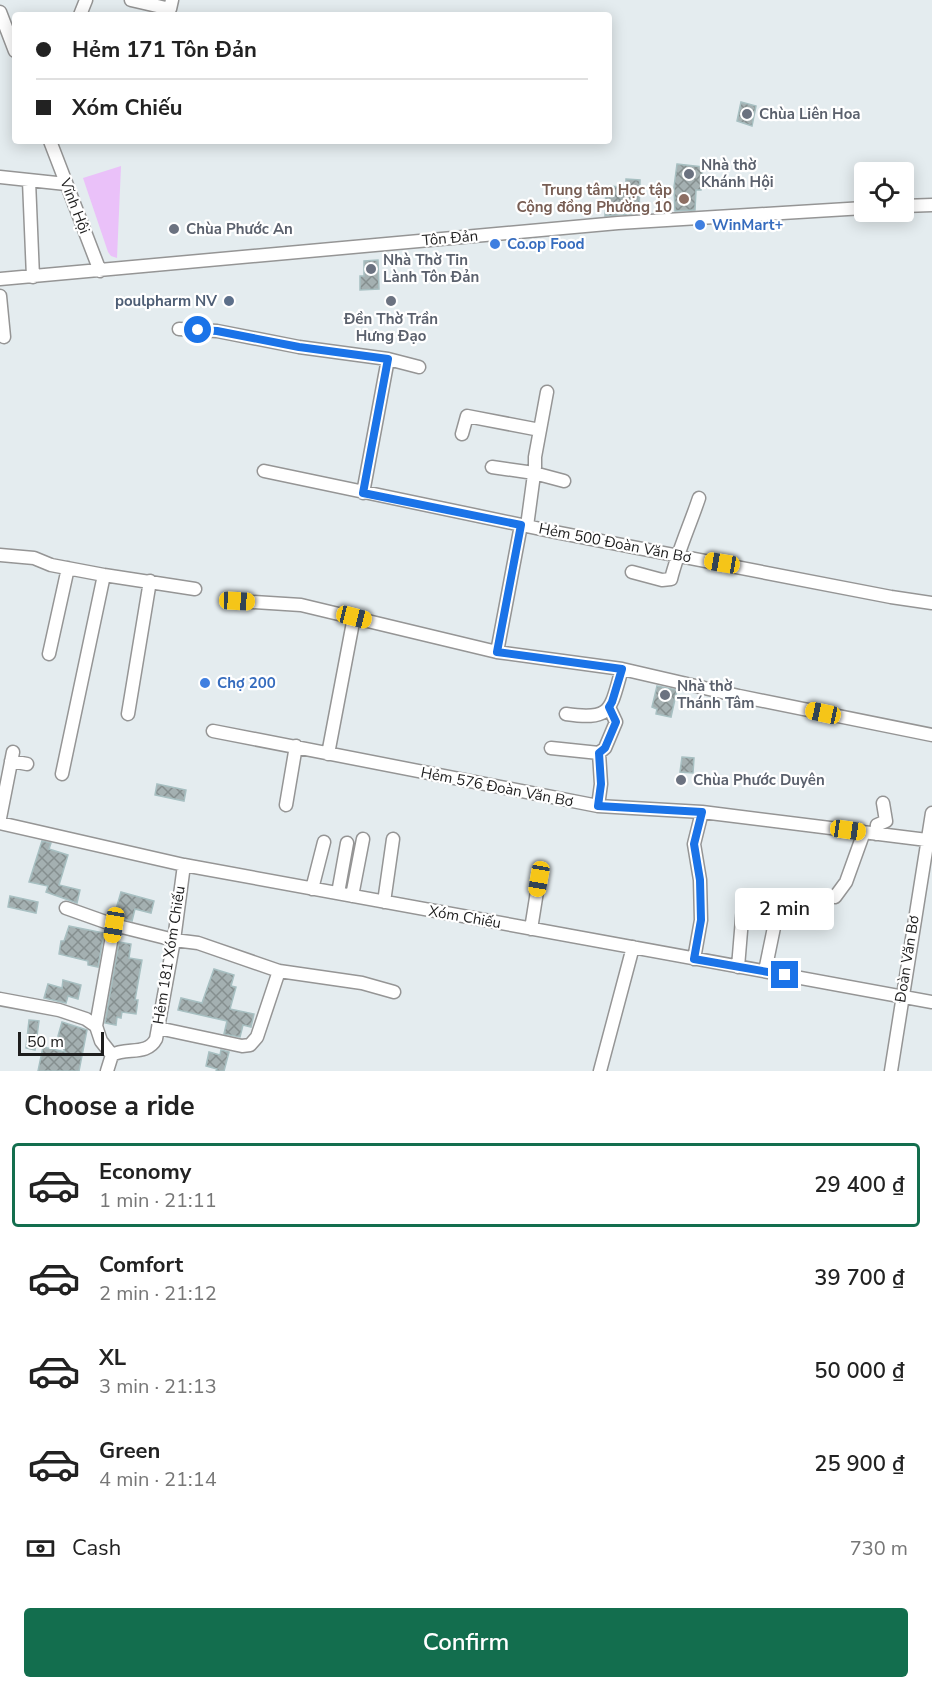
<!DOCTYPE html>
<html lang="en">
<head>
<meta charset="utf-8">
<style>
	:root { --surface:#fff; --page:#f2f2f2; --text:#222; --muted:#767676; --line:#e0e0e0; --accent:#136e4e }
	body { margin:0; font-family:"Nunito Sans",sans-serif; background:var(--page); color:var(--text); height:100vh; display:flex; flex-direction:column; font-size:22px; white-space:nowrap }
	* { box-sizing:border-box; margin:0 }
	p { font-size:20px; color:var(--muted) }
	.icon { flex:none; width:33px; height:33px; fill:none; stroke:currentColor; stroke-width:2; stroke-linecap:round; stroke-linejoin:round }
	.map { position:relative; height:1071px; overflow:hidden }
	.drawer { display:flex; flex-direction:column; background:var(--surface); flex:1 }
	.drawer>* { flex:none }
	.guide { position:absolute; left:12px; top:12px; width:600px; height:132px; border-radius:6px; box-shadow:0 3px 15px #0003; display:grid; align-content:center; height:132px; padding:0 24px; background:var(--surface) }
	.buttons { position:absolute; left:854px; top:162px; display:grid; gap:12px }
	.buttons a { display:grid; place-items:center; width:60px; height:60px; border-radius:6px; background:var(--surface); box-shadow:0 3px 15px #0003; font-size:30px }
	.scale { position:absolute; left:18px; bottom:15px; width:86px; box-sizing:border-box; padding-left:6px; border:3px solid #1e1e1e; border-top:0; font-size:16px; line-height:21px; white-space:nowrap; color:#1e1e1e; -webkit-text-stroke:4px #fff; paint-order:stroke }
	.end { position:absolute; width:27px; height:27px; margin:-14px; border:8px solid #1a73e8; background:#fff; box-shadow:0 0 0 3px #fff }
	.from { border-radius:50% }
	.bubble { position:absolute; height:42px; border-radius:6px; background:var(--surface); box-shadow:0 3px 15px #0003; font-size:20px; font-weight:600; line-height:42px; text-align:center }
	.car { position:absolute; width:18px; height:36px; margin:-18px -9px; border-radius:8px; box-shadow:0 0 4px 2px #0007; background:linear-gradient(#f5c518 24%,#345 0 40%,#f5c518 0 76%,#345 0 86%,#f5c518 0) }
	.guide b { display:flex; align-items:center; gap:21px; height:57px; font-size:22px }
	.guide b+b { border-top:2px solid var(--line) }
	.guide i { width:15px; height:15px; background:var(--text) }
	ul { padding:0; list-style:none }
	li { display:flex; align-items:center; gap:18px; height:84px; margin:0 12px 9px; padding:0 12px; border:3px solid transparent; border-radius:6px }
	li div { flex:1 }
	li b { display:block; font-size:22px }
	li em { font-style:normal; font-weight:600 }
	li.current { border-color:var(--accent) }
	li>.icon { width:54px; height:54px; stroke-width:1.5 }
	h2 { padding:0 24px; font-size:27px; line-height:72px }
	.pay { display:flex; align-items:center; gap:15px; height:66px; padding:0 24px; font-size:22px }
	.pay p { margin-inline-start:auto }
	.cta { display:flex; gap:12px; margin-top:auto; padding:12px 24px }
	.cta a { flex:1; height:69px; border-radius:6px; background:var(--accent); color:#fff; font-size:24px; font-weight:600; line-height:69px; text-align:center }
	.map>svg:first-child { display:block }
	.park { fill:#eac1f9 }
	.building { fill:url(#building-cross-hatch); stroke:#a7bfc1; stroke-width:1.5 }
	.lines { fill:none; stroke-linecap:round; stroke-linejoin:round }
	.minor-casing { stroke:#959595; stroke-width:15 }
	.minor { stroke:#fff; stroke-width:12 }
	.route { stroke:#1a73e8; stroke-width:8 }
	.worship-dot { fill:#6b7280; stroke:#fff; stroke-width:2 }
	.education-dot { fill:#8d6e63; stroke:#fff; stroke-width:2 }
	.shop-dot { fill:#3f7fe0; stroke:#fff; stroke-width:2 }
	.service-dot { fill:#5c6f8a; stroke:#fff; stroke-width:2 }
	.labels { text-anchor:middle; stroke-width:4.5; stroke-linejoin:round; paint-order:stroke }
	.worship-label { font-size:15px; font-weight:bold; fill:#5b616d; stroke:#fff; text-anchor:start }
	.education-label { font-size:15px; font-weight:bold; fill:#785e54; stroke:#fff; text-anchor:end }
	.street-label { font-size:15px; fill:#1e1e1e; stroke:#fff }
	.shop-label { font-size:15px; font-weight:bold; fill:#366cbe; stroke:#fff; text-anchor:start }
	.service-label { font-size:15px; font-weight:bold; fill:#4e5e75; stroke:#fff; text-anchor:end }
</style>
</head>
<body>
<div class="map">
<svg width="932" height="1071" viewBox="0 0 932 1071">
	<defs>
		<pattern id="building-cross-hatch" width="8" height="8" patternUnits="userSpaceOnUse" patternTransform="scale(1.5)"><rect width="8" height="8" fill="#a4b0b1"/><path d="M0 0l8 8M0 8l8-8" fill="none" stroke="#858f8f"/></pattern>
	</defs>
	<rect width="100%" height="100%" fill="#e4ecef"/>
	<!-- park -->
	<path class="park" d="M121 166 117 258 111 256 108 252 83 178Z"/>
	<!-- building -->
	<path class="building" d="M741 102 756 106 752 126 737 121Z
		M677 164 703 167 701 190H696L695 210 675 211 674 187Z
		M626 179 640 180 639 213 605 216 606 186 626 187Z
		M378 260 379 289 360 290V276H364V261Z
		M657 686 677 690 671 717 656 714 657 709 652 707Z
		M682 757 694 758 693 773 680 772Z
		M157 784 186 790 184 801 155 795Z
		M42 841 51 843 49 849 68 855 59 885 80 890 77 903 46 892 48 886 29 882Z
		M121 892 154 901 151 913 135 909 132 921 114 916Z
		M10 896 38 902 36 913 8 907Z
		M69 926 104 933 98 967 88 965V961L59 954 61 941H64Z
		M119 942 131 944 129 958 142 960 135 1000H138L136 1014 122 1012 121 1018 117 1017 116 1025 105 1023Z
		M214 969 234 975 231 986 236 987 230 1009 254 1014 251 1027 243 1025 240 1037 224 1034 227 1021 178 1010 181 998 202 1003Z
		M63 980 81 985 78 999 68 996 66 1003 44 998 48 984 62 988Z
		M29 1020 39 1021 35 1050 26 1048Z
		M62 1022 87 1030 79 1071H38L43 1047 65 1052 58 1036Z
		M221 1050 229 1052 224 1071H216L217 1069 206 1066 209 1052 220 1055Z"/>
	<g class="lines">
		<!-- minor casing -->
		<g class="minor-casing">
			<path id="minor" d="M131 0 170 9 172 0
				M0 12 15 51
				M80 15 86 0
				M50 141 100 271
				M0 177 66 184
				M29 181 33 277
				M903 206 932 205
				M0 279 618 223 864 208
				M0 296 4 337
				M179 329 217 331 299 347 388 359 419 367
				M462 434 467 416 540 430
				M492 467 534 473 564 481
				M264 471 555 532 891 597 932 603
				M363 493 388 359
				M527 526 535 467V457L547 392
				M0 555 34 558 51 565 104 575 195 589
				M632 572 662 580 671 579C678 551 690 525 699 498
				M237 601 301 605 497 652 622 669 739 696 932 735
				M497 652 521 525
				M49 654 68 568
				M128 714 150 581
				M566 714C613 721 610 709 622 669
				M213 731 598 806 702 812 927 840
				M551 748 599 753 601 784 598 806
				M599 753 605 748 616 722 609 707
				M328 754 354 617
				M11 761 27 764
				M62 774 104 575
				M286 805 296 746
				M0 818 13 752
				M0 823 184 865 932 1002
				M876 834 877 825 886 821 883 803
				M312 889 324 842
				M338 893 347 843
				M352 896 363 839
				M835 897 846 882 864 832
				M384 902 393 839
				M66 908 114 925
				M531 929 539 879
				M694 959 701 920 700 880 694 844 702 812
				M738 967 743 907
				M765 971 778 908
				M0 999 59 1010 86 1019 96 1026 101 1041 112 1055
				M96 1026 114 925 174 940 198 943 279 971 362 983 394 992
				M158 1028 242 1046 250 1045 257 1037 279 971
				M112 1055C127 1047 147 1056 156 1039L174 940 184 865
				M107 1071 112 1055
				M600 1071 633 947
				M891 1071 932 813"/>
		</g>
		<!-- minor -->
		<use href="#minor" class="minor"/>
	</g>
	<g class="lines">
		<!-- route -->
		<path class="route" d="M198 330 217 331 299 347 388 359 363 493 521 525 497 652 622 669 612 702 609 707 616 722 605 748 599 753 601 784 598 806 702 812 694 844 700 880 701 920 694 959 785 975"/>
	</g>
	<!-- markers -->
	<g class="worship-dot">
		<circle cx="747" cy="114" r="6"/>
		<circle cx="689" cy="174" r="6"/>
		<circle cx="174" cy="229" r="6"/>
		<circle cx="371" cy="269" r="6"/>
		<circle cx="391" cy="301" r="6"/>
		<circle cx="665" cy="695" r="6"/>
		<circle cx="681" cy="780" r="6"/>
	</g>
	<circle class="education-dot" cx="684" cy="199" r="6"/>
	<g class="shop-dot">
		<circle cx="700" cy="225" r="6"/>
		<circle cx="495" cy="244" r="6"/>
		<circle cx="205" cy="683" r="6"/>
	</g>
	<circle class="service-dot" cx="229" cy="301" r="6"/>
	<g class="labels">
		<!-- worship labels -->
		<g class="worship-label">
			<text x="759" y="119">Chùa Liên Hoa</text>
			<text x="701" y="170">Nhà thờ<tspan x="701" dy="17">Khánh Hội</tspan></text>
			<text x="186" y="234">Chùa Phước An</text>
			<text x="383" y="265">Nhà Thờ Tin<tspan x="383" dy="17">Lành Tôn Đản</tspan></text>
			<text x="391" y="324" text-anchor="middle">Đền Thờ Trần<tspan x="391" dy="17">Hưng Đạo</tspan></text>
			<text x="677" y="691">Nhà thờ<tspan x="677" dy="17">Thánh Tâm</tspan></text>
			<text x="693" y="785">Chùa Phước Duyên</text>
		</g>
		<!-- education labels -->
		<g class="education-label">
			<text x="672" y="195">Trung tâm Học tập<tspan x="672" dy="17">Cộng đồng Phường 10</tspan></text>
		</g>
		<!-- street labels -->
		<g class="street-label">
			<text transform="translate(75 206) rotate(69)" y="5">Vĩnh Hội</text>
			<text transform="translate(450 238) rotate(-5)" y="5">Tôn Đản</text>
			<text transform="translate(615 543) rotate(11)" y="5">Hẻm 500 Đoàn Văn Bơ</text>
			<text transform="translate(497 787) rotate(11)" y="5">Hẻm 576 Đoàn Văn Bơ</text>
			<text transform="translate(465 917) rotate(10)" y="5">Xóm Chiếu</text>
			<text transform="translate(169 955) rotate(-81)" y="5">Hẻm 181 Xóm Chiếu</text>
			<text transform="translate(907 959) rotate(-81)" y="5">Đoàn Văn Bơ</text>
		</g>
		<!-- shop labels -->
		<g class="shop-label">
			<text x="712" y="230">WinMart+</text>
			<text x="507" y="249">Co.op Food</text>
			<text x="217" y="688">Chợ 200</text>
		</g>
		<!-- service labels -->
		<g class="service-label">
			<text x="217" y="306">poulpharm NV</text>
		</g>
	</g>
</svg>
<div class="buttons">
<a><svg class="icon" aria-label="locate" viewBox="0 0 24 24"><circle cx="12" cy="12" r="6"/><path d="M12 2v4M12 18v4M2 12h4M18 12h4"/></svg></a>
</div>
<div class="scale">50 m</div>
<i class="end from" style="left:198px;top:330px"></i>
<i class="end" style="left:785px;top:975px"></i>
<div class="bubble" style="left:735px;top:888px;width:99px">2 min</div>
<i class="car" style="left:722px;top:563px;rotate:280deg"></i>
<i class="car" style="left:237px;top:601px;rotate:93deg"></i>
<i class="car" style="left:354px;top:617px;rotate:104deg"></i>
<i class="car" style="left:823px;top:713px;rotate:282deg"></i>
<i class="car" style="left:848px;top:830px;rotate:98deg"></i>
<i class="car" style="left:539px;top:879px;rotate:190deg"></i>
<i class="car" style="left:114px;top:925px;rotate:189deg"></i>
<div class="guide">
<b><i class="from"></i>Hẻm 171 Tôn Đản</b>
<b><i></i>Xóm Chiếu</b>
</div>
</div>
<section class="drawer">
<h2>Choose a ride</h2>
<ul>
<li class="current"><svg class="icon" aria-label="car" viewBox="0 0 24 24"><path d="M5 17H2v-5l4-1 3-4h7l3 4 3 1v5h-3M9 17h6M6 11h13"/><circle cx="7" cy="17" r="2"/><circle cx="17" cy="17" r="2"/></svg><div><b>Economy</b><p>1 min · 21:11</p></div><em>29 400 ₫</em></li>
<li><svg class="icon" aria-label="car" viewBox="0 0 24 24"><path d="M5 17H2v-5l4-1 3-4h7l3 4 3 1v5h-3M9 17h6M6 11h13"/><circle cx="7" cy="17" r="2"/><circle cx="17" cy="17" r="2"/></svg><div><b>Comfort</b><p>2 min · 21:12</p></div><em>39 700 ₫</em></li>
<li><svg class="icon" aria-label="car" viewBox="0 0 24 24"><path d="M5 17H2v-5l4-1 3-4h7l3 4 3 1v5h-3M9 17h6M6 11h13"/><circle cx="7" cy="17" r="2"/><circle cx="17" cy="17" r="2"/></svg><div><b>XL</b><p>3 min · 21:13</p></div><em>50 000 ₫</em></li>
<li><svg class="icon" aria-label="car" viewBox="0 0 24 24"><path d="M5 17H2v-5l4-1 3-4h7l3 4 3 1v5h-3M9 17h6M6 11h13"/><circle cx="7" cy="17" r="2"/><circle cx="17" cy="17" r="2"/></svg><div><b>Green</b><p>4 min · 21:14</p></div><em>25 900 ₫</em></li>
</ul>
<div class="pay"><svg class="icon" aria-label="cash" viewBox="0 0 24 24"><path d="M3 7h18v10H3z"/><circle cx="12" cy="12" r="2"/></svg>Cash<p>730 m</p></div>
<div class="cta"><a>Confirm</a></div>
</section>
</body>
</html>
